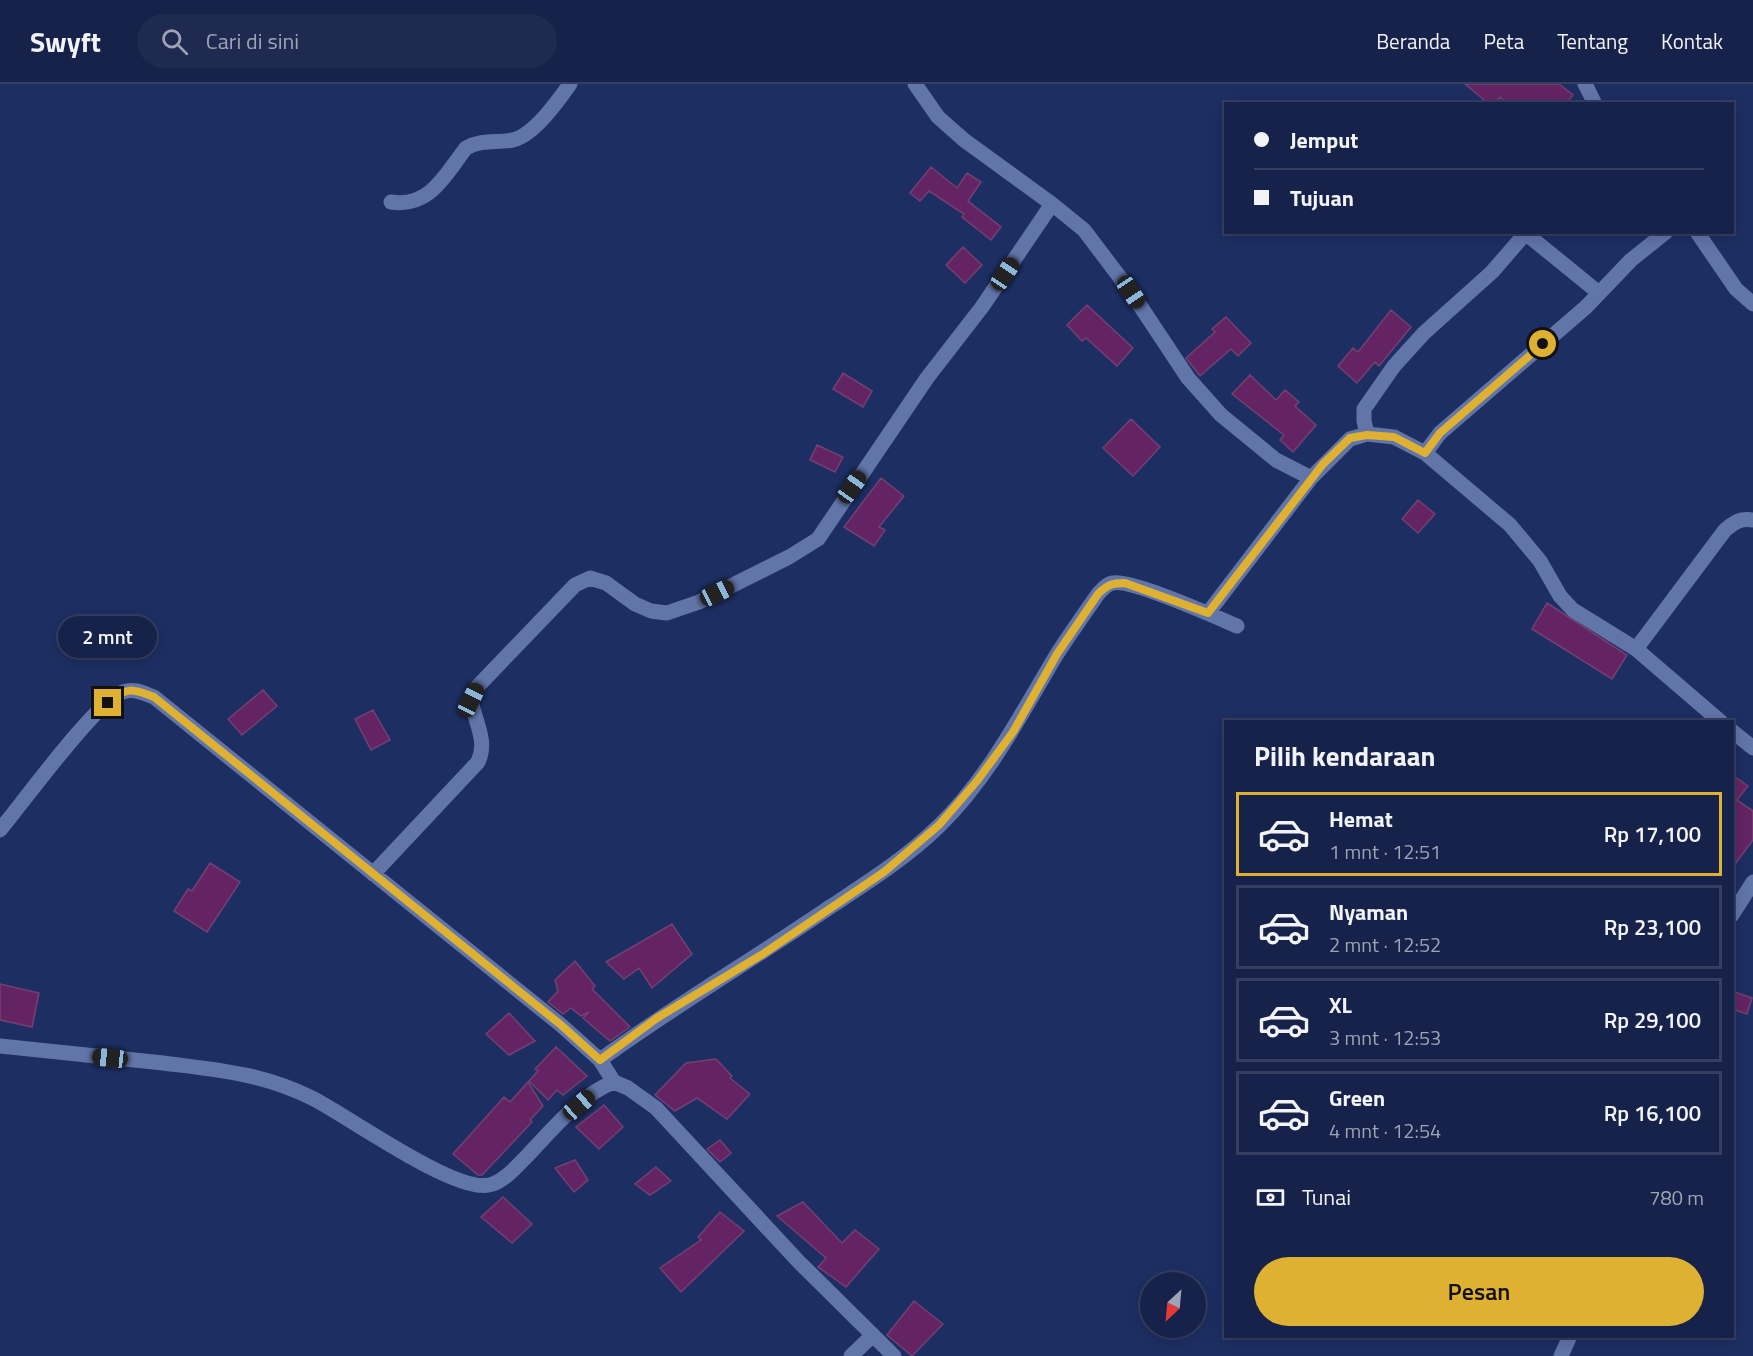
<!DOCTYPE html>
<html lang="id">
<head>
<meta charset="utf-8">
<style>
	:root { --surface:#16224a; --page:#1f2a51; --text:#f1f3f6; --muted:#9ea4b5; --line:#353f62; --accent:#deb133 }
	body { margin:0; font-family:"Titillium Web",sans-serif; background:var(--page); color:var(--text); height:100vh; display:flex; flex-direction:column; font-size:22px; white-space:nowrap }
	* { box-sizing:border-box; margin:0 }
	p { font-size:20px; color:var(--muted) }
	.icon { flex:none; width:33px; height:33px; fill:none; stroke:currentColor; stroke-width:2; stroke-linecap:round; stroke-linejoin:round }
	.map { position:relative; flex:1; overflow:hidden }
	.sheet { position:absolute; left:1224px; top:636px; width:510px; height:618px; display:flex; flex-direction:column; background:var(--surface); border-radius:0px; box-shadow:0 3px 15px #0003,0 0 0 2px var(--line) }
	.sheet>* { flex:none }
	.top-card { position:absolute; left:1224px; top:18px; width:510px; height:132px; border-radius:0px; box-shadow:0 3px 15px #0003,0 0 0 2px var(--line); display:grid; align-content:center; height:132px; padding:0 30px; background:var(--surface) }
	.needle { width:39px; rotate:206deg }
	.buttons { position:absolute; left:1140px; top:1188px; display:grid; gap:12px }
	.buttons a { display:grid; place-items:center; width:66px; height:66px; border-radius:50%; background:var(--surface); box-shadow:0 3px 15px #0003,0 0 0 2px var(--line); font-size:30px }
	.end { position:absolute; width:27px; height:27px; margin:-14px; border:8px solid #deb133; background:#111; box-shadow:0 0 0 3px #111 }
	.from { border-radius:50% }
	.bubble { position:absolute; height:42px; border-radius:21px; background:var(--surface); box-shadow:0 3px 15px #0003,0 0 0 2px var(--line); font-size:20px; font-weight:600; line-height:42px; text-align:center }
	.car { position:absolute; width:18px; height:36px; margin:-18px -9px; border-radius:8px; box-shadow:0 0 4px 2px #0007; background:linear-gradient(#222 24%,#8ab4d8 0 40%,#222 0 76%,#8ab4d8 0 86%,#222 0) }
	.top-card b { display:flex; align-items:center; gap:21px; height:57px; font-size:22px }
	.top-card b+b { border-top:2px solid var(--line) }
	.top-card i { width:15px; height:15px; background:var(--text) }
	ul { padding:0; list-style:none }
	li { display:flex; align-items:center; gap:18px; height:84px; margin:0 12px 9px; padding:0 18px; border:3px solid var(--line); border-radius:0px }
	li div { flex:1 }
	li b { display:block; font-size:22px }
	li em { font-style:normal; font-weight:600 }
	li.selected { border-color:var(--accent) }
	li>.icon { width:54px; height:54px; stroke-width:1.5 }
	h2 { padding:0 30px; font-size:27px; line-height:72px }
	.pay { display:flex; align-items:center; gap:15px; height:66px; padding:0 30px; font-size:22px }
	.pay p { margin-inline-start:auto }
	.primary-button { display:flex; gap:12px; margin-top:auto; padding:12px 30px }
	.primary-button a { flex:1; height:69px; border-radius:36px; background:var(--accent); color:#111; font-size:24px; font-weight:600; line-height:69px; text-align:center }
	header { display:flex; align-items:center; gap:36px; box-sizing:border-box; height:84px; padding:0 30px; background:var(--surface); border-bottom:2px solid var(--line) }
	header strong { font-size:28px }
	nav { display:flex; gap:33px; margin-inline-start:auto; font-size:21px }
	.search { width:420px; height:54px; background:var(--page); display:flex; align-items:center; gap:15px; box-sizing:border-box; padding:0 21px; border-radius:33px; color:var(--muted); font-size:22px }
	.map>svg:first-child { display:block }
	.building { fill:#642464; stroke:#724171; stroke-width:1.5 }
	.lines { fill:none; stroke-linecap:round; stroke-linejoin:round }
	.minor { stroke:#6275a9; stroke-width:15 }
	.route { stroke:#deb133; stroke-width:8 }
</style>
</head>
<body>
<header>
<strong>Swyft</strong>
<div class="search"><svg class="icon" aria-label="search" viewBox="0 0 24 24"><circle cx="10" cy="10" r="6"/><path d="M15 15l6 6"/></svg>Cari di sini</div>
<nav><a>Beranda</a><a>Peta</a><a>Tentang</a><a>Kontak</a></nav>
</header>
<div class="map">
<svg width="1753" height="1272" viewBox="0 0 1753 1272">
	<rect width="100%" height="100%" fill="#1d2e62"/>
	<!-- building -->
	<path class="building" d="M1465 0H1559L1573 11 1566 20H1508L1500 13 1495 20H1489Z
		M931 83 957 104 967 89 981 98 968 117 1001 143 991 156 962 133 964 130 929 107 920 117 910 109Z
		M963 163 982 181 965 199 946 181Z
		M1087 221 1133 264 1117 282 1086 254 1082 257 1067 241Z
		M1391 226 1411 243 1379 282 1375 278 1357 299 1338 282 1353 264 1358 268Z
		M1226 233 1251 259 1238 272 1231 265 1200 292 1186 274 1215 248 1212 245Z
		M843 289 872 307 863 323 833 305Z
		M1250 291 1276 316 1285 306 1299 318 1295 322 1316 341 1293 368 1280 356 1284 351 1232 310Z
		M1131 335 1160 363 1133 392 1103 364Z
		M817 361 843 373 835 388 810 376Z
		M881 394 904 412 879 443 885 446 874 462 844 443Z
		M1418 416 1435 430 1418 449 1402 435Z
		M1547 519 1627 571 1612 595 1532 545Z
		M263 606 277 622 242 651 228 635Z
		M373 626 390 656 371 666 355 635Z
		M1732 691 1748 702 1737 716 1753 727V756L1732 784Z
		M210 779 240 798 207 848 174 827 188 805 192 807Z
		M672 840 692 870 652 904 639 884 624 895 606 878Z
		M575 877 595 902 592 905 630 943 610 957 583 934 589 928 581 932 571 924 563 930 548 918 558 907 555 896Z
		M0 900 39 909 32 943 0 936Z
		M1732 907 1752 914 1747 930 1732 925Z
		M509 929 535 957 509 971 486 950Z
		M556 963 587 992 563 1011 557 1006 548 1016 529 997 538 987 535 985Z
		M716 975 732 992 730 994 750 1010 727 1035 697 1014 675 1027 655 1011 686 979Z
		M528 998 543 1022 530 1036 532 1038 482 1091H478L453 1070 504 1013 510 1018Z
		M604 1021 623 1043 599 1065 576 1043Z
		M720 1056 731 1069 720 1078 707 1065Z
		M575 1076 588 1096 574 1108 555 1084Z
		M656 1083 671 1097 650 1111 635 1100Z
		M503 1113 532 1140 512 1159 481 1133Z
		M803 1118 842 1159 855 1146 879 1165 846 1203 818 1183 826 1174 777 1132Z
		M720 1128 744 1147 681 1208 660 1184 701 1156 698 1153Z
		M914 1217 943 1240 912 1272 887 1251Z"/>
	<g class="lines">
		<!-- minor -->
		<path class="minor" d="M915 0 938 33 964 56 1052 120 1084 146 1131 208 1188 294 1221 331 1276 376 1311 394 1350 355 1367 350 1394 353 1425 369 1510 441 1540 477 1560 512 1573 526 1636 565 1721 638
			M1585 0 1595 20
			M391 118C430 124 445 91 466 64 482 55 496 59 513 56 534 51 558 17 570 0
			M1524 148 1599 209
			M1697 148 1736 205 1753 220
			M1367 350 1364 337V325L1394 282 1424 249 1492 188 1525 150
			M1425 369 1440 349 1586 223 1631 176 1666 148
			M1208 529 1311 394
			M1636 565 1725 446C1735 438 1740 434 1753 436
			M1732 647 1753 664
			M0 746C21 721 98 615 123 608 134 604 143 609 154 613L561 941 600 976
			M373 790 478 678C488 657 475 638 471 616L478 602 575 501 590 494 606 499 635 520 651 527 667 529 699 518 789 473 818 455 927 294 982 223 1052 120
			M1732 831 1753 798
			M0 962C54 968 109 973 163 979 218 986 261 989 312 1014 348 1032 454 1109 489 1101 504 1098 518 1081 528 1071 553 1045 580 1011 614 998L628 1004 656 1024 798 1177 894 1272
			M614 998 600 976C674 922 754 875 830 823 868 798 906 774 939 742 990 692 1021 630 1057 570 1070 550 1084 530 1098 510 1102 506 1106 500 1113 499 1131 495 1216 533 1237 542
			M851 1272 873 1251
			M1561 1272 1570 1252"/>
	</g>
	<g class="lines">
		<!-- route -->
		<path class="route" d="M108 619C126 603 132 604 154 613L561 941 600 976 657 934 763 870 884 788 939 741 977 697 1013 648 1057 570 1098 510C1107 501 1112 499 1125 499L1208 529 1323 380 1350 354 1367 351 1394 353 1425 369 1440 349 1543 260"/>
	</g>
</svg>
<div class="buttons">
<a><svg class="needle" viewBox="-14 -14 28 28"><path d="M0-13l5 13h-10z" fill="#e53935"/><path d="M0 13l5-13h-10z" fill="#9ea4b5"/></svg></a>
</div>
<i class="end from" style="left:1543px;top:260px"></i>
<i class="end" style="left:108px;top:619px"></i>
<div class="bubble" style="left:58px;top:532px;width:99px">2 mnt</div>
<i class="car" style="left:1005px;top:190px;rotate:34deg"></i>
<i class="car" style="left:1131px;top:208px;rotate:146deg"></i>
<i class="car" style="left:852px;top:403px;rotate:35deg"></i>
<i class="car" style="left:717px;top:509px;rotate:64deg"></i>
<i class="car" style="left:471px;top:616px;rotate:26deg"></i>
<i class="car" style="left:110px;top:974px;rotate:276deg"></i>
<i class="car" style="left:579px;top:1021px;rotate:49deg"></i>
<div class="top-card">
<b><i class="from"></i>Jemput</b>
<b><i></i>Tujuan</b>
</div>
<section class="sheet">
<h2>Pilih kendaraan</h2>
<ul>
<li class="selected"><svg class="icon" aria-label="car" viewBox="0 0 24 24"><path d="M5 17H2v-5l4-1 3-4h7l3 4 3 1v5h-3M9 17h6M6 11h13"/><circle cx="7" cy="17" r="2"/><circle cx="17" cy="17" r="2"/></svg><div><b>Hemat</b><p>1 mnt · 12:51</p></div><em>Rp 17,100</em></li>
<li><svg class="icon" aria-label="car" viewBox="0 0 24 24"><path d="M5 17H2v-5l4-1 3-4h7l3 4 3 1v5h-3M9 17h6M6 11h13"/><circle cx="7" cy="17" r="2"/><circle cx="17" cy="17" r="2"/></svg><div><b>Nyaman</b><p>2 mnt · 12:52</p></div><em>Rp 23,100</em></li>
<li><svg class="icon" aria-label="car" viewBox="0 0 24 24"><path d="M5 17H2v-5l4-1 3-4h7l3 4 3 1v5h-3M9 17h6M6 11h13"/><circle cx="7" cy="17" r="2"/><circle cx="17" cy="17" r="2"/></svg><div><b>XL</b><p>3 mnt · 12:53</p></div><em>Rp 29,100</em></li>
<li><svg class="icon" aria-label="car" viewBox="0 0 24 24"><path d="M5 17H2v-5l4-1 3-4h7l3 4 3 1v5h-3M9 17h6M6 11h13"/><circle cx="7" cy="17" r="2"/><circle cx="17" cy="17" r="2"/></svg><div><b>Green</b><p>4 mnt · 12:54</p></div><em>Rp 16,100</em></li>
</ul>
<div class="pay"><svg class="icon" aria-label="cash" viewBox="0 0 24 24"><path d="M3 7h18v10H3z"/><circle cx="12" cy="12" r="2"/></svg>Tunai<p>780 m</p></div>
<div class="primary-button"><a>Pesan</a></div>
</section>
</div>
</body>
</html>
